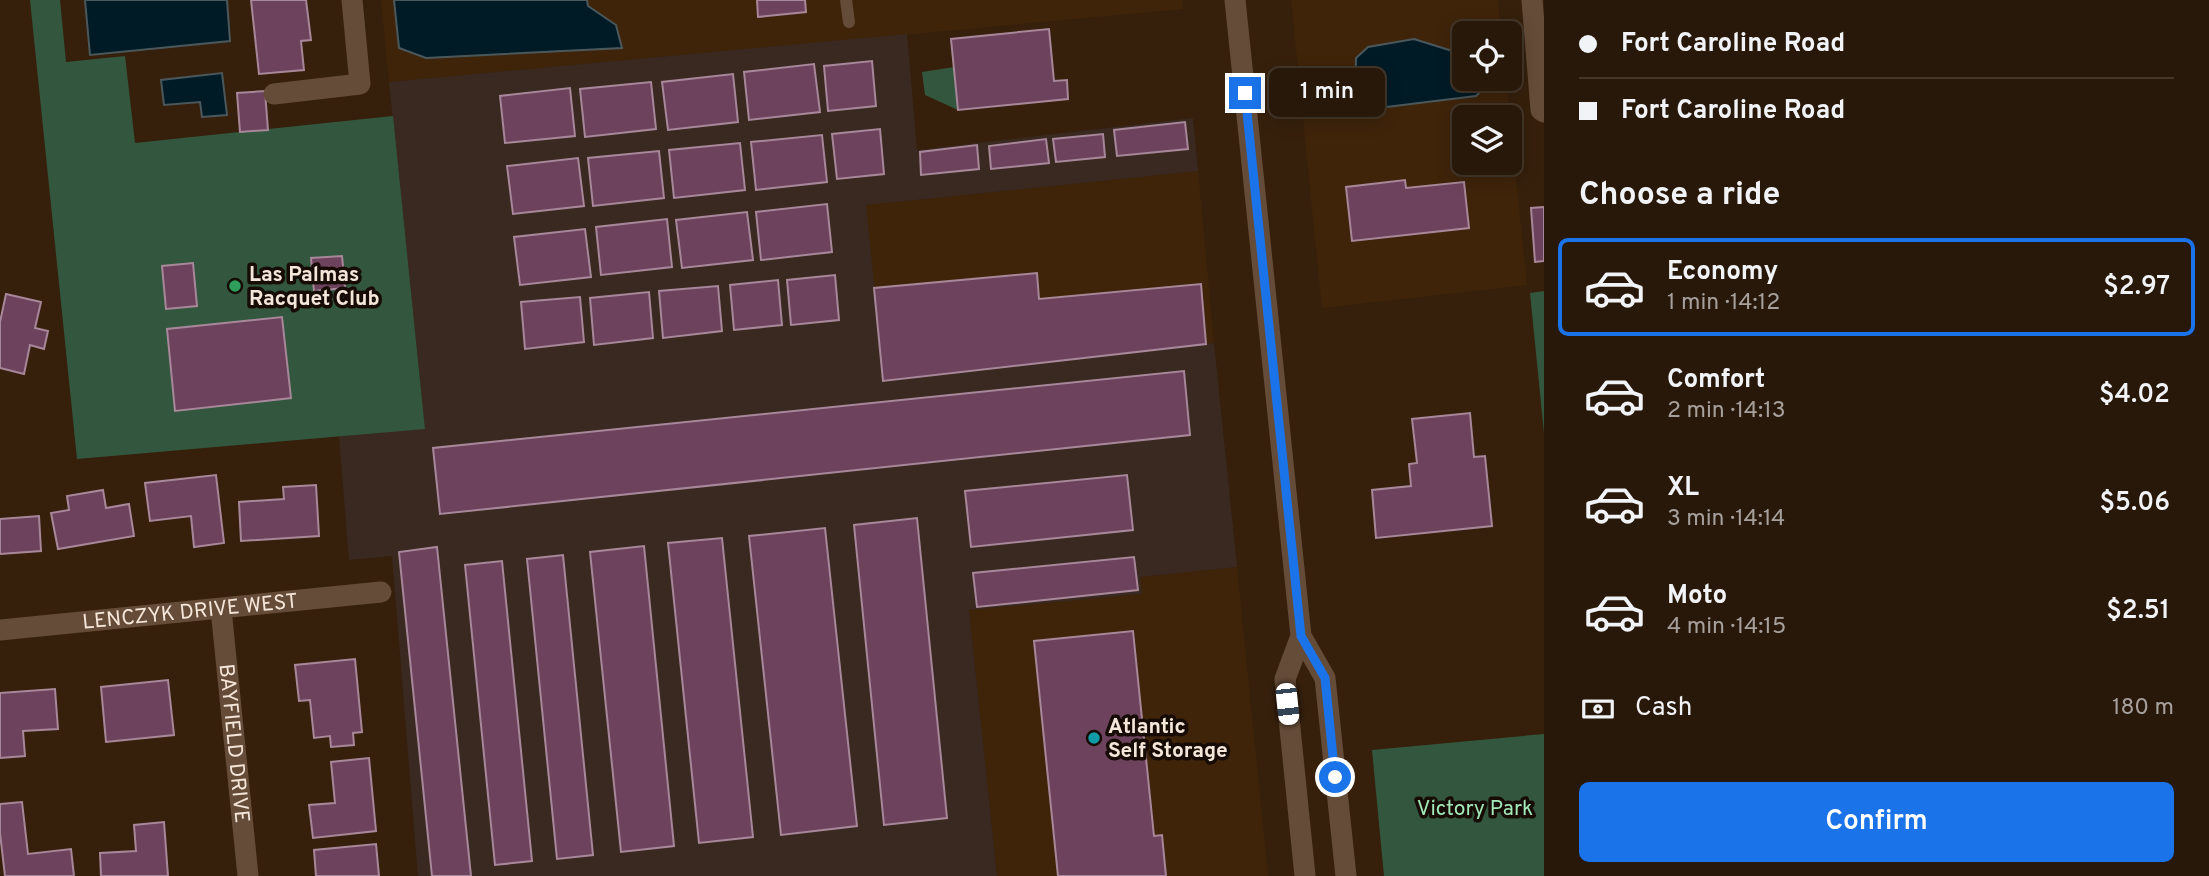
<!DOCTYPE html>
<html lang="en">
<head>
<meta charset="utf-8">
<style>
	:root { --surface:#281809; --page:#302112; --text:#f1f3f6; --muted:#a5a09c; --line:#44372a; --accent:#1a73e8 }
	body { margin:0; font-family:Overpass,sans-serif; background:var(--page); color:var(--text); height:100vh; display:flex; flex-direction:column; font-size:26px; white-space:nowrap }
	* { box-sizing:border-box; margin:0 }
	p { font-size:23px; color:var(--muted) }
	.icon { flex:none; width:38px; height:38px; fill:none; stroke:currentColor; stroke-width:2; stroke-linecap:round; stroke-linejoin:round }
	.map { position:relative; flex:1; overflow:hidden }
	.sheet { display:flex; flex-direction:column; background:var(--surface); width:665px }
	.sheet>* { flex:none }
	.hud { display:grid; align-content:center; height:154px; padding:0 35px; background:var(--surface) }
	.buttons { position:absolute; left:1452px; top:21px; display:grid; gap:14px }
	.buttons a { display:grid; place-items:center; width:70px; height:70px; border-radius:10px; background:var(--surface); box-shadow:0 4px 18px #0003,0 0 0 2px var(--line); font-size:35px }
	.end { position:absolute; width:32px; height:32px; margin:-16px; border:9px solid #1a73e8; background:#fff; box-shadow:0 0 0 4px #fff }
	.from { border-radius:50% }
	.bubble { position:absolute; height:49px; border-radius:10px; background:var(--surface); box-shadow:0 4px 18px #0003,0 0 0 2px var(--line); font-size:23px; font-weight:600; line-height:49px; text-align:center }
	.car { position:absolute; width:21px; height:42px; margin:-21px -10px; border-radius:9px; box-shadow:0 0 5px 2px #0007; background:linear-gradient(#fff 24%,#345 0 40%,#fff 0 76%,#345 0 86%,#fff 0) }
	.hud b { display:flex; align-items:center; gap:24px; height:66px; font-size:26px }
	.hud b+b { border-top:2px solid var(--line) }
	.hud i { width:18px; height:18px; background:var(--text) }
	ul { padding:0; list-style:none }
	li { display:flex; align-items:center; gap:21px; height:98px; margin:0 14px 10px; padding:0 21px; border:4px solid transparent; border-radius:10px }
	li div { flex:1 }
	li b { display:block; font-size:26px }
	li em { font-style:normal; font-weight:600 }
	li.current { border-color:var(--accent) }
	li>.icon { width:63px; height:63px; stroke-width:1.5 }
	h2 { padding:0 35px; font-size:32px; line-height:84px }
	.pay { display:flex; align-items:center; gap:18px; height:77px; padding:0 35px; font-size:26px }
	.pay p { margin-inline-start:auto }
	.button { display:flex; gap:14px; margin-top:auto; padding:14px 35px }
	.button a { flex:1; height:80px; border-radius:10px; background:var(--accent); color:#fff; font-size:28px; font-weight:600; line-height:80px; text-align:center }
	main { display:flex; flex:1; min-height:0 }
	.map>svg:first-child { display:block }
	.built { fill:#3f240a }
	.industrial { fill:#3a2921 }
	.green { fill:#32573e }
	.water { fill:#001b26; stroke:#4a585c; stroke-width:2 }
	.building { fill:#6d425c; stroke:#a78799; stroke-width:2 }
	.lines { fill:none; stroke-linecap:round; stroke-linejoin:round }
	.service { stroke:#654c38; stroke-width:12 }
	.minor { stroke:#654c38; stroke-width:21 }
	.tertiary { stroke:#654c38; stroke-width:21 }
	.route { stroke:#1a73e8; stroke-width:9 }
	.leisure-dot { fill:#2e9e5b; stroke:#160c05; stroke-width:2.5 }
	.culture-dot { fill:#0f9aa8; stroke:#160c05; stroke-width:2.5 }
	.labels { text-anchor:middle; stroke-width:7; stroke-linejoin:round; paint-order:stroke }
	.poi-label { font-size:21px; font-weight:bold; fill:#f5e6da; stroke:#160c05; text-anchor:start }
	.street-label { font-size:21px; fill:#f5e6da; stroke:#160c05 }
	.park-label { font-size:21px; fill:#a2eab8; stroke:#160c05 }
</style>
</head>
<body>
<main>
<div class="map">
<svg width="1544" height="876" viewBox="0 0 1544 876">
	<rect width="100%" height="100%" fill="#36200c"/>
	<!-- built -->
	<path class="built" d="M381 0H1182L1183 9 389 82Z
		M1291 0H1498L1501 33H1465V79H1506L1510 117H1465V163H1510V121L1527 285 1322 308Z
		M1198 171 1214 343 883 381 865 205Z
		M1237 567 1268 876H997L969 610 1142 594 1140 577Z"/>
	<!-- industrial -->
	<path class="industrial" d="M907 34 917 150 1193 118 1198 171 866 205 884 381 1214 343 1237 567 1140 577 1142 594 969 610 997 876H418L392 556 349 560 339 436 425 428 389 82Z"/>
	<!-- green -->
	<path class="green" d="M30 0H60L66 62 125 56 135 143 393 116 425 429 77 459Z
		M954 67 958 110 925 95 922 72Z
		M1544 291V433L1530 293Z
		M1544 734V876H1384L1372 750Z"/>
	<!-- water -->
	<path class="water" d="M85 0H227L230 41 90 55Z
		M394 0H587L588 6 616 25 622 48 426 58 399 48Z
		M1414 39 1465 55V79H1486V86L1476 96 1370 109 1355 102 1356 58 1368 47Z
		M222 73 227 115 202 117 200 102 164 105 161 80Z"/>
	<!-- building -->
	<path class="building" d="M251 0H306L311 40 301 41 304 70 259 74Z
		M757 0H805L806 12 758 17Z
		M1049 29 1054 81 1067 80 1068 99 958 110 951 39Z
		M872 61 876 106 828 111 824 66Z
		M814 64 820 112 749 120 744 72Z
		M733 74 738 122 668 130 662 82Z
		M651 82 656 129 585 137 580 89Z
		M570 88 575 136 505 143 500 96Z
		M265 91 268 130 240 132 237 93Z
		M1185 122 1188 149 1117 156 1114 130Z
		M880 129 884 174 837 179 832 134Z
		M1103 134 1105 157 1056 162 1053 139Z
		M822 135 827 182 756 190 751 142Z
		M1046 139 1049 163 991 169 989 146Z
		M740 143 745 190 674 198 669 150Z
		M977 145 979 169 921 175 920 152Z
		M659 151 664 198 593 206 588 158Z
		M578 158 584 206 513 214 507 166Z
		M1405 180 1406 188 1464 182 1469 228 1352 241 1346 187Z
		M827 204 832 252 761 260 756 212Z
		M1544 207V261L1535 262 1531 208Z
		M747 212 753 260 682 268 676 220Z
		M667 219 672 267 601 275 596 227Z
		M585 229 591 277 520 285 514 237Z
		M342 256 345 288 314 291 311 258Z
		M193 263 197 306 166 309 162 266Z
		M1037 273 1039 299 1201 284 1206 344 883 381 874 288Z
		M835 275 839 320 791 325 787 280Z
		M778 280 782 325 734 330 730 285Z
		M718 286 722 331 663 338 659 291Z
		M649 292 653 338 594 345 590 298Z
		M6 294 41 302 35 328 48 331 44 349 30 345 24 374 0 368V322Z
		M580 297 584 342 525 349 521 302Z
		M282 317 291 398 175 411 167 329Z
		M1184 371 1190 435 440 514 433 448Z
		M1470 413 1474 457 1485 456 1492 526 1376 538 1372 490 1411 486 1409 464 1417 463 1412 419Z
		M216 475 224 543 194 547 191 516 150 521 145 483Z
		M1127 475 1133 530 971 547 965 491Z
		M316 485 319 536 241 541 239 502 284 499 283 487Z
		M103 490 106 508 129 504 134 536 58 549 51 513 69 510 67 496Z
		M39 516 41 551 0 554V519Z
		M917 518 947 818 884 825 854 525Z
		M825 528 857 826 781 835 749 536Z
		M722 538 753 837 699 843 668 543Z
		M644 546 674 846 621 852 590 552Z
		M437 547 471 876H432L399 552Z
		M563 555 593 855 557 859 527 559Z
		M1134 557 1138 590 977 607 973 573Z
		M502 561 532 861 495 865 465 565Z
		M1133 631 1154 836 1162 835 1166 876H1058L1034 641Z
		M355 659 362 732 353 733 354 745 331 747 330 736 314 738 310 700 299 701 295 665Z
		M168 680 174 735 106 742 101 687Z
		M55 689 58 729 23 731 25 756 0 758V693Z
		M369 758 376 831 313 838 309 805 335 803 331 762Z
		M22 802 28 854 71 849 74 876H5L0 833V804Z
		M164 822 168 876H101L100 853 136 851 134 825Z
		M376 844 379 876H316L314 850Z"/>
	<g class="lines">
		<!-- service -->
		<path class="service" d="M846 0 849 22"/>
		<!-- minor -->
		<g class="minor">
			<path d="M1532 0 1541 110 1544 112"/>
			<path d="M274 94 360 84 352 0"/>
			<path id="s1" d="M221 609 248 876"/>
			<path id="s2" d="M0 630 381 592"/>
		</g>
		<!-- tertiary -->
		<path class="tertiary" d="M1235 0 1301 636 1325 678 1346 876
			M1301 636 1285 679 1305 876"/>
	</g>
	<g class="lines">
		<!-- route -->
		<path class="route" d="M1245 93 1301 636 1325 678 1335 777"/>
	</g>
	<!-- markers -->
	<circle class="leisure-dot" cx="235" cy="286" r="7"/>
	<circle class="culture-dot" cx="1094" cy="738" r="7"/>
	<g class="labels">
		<!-- poi labels -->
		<g class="poi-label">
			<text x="249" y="281">Las Palmas<tspan x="249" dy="24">Racquet Club</tspan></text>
			<text x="1108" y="733">Atlantic<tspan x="1108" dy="24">Self Storage</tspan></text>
		</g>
		<!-- street labels -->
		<g class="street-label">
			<text dy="7" stroke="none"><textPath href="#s2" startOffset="191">LENCZYK DRIVE WEST</textPath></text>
			<text dy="7" stroke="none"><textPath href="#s1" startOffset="135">BAYFIELD DRIVE</textPath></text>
		</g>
		<!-- park labels -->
		<g class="park-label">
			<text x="1475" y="815">Victory Park</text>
		</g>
	</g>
</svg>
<div class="buttons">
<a><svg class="icon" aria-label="locate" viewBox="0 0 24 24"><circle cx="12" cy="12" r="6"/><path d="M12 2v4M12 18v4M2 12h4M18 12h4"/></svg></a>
<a><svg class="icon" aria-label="layers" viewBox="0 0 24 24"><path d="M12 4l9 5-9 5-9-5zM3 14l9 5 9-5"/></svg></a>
</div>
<i class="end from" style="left:1335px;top:777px"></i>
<i class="end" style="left:1245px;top:93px"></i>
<div class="bubble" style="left:1269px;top:68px;width:116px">1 min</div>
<i class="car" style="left:1287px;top:704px;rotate:174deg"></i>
</div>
<section class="sheet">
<div class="hud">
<b><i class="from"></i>Fort Caroline Road</b>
<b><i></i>Fort Caroline Road</b>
</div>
<h2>Choose a ride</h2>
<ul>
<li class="current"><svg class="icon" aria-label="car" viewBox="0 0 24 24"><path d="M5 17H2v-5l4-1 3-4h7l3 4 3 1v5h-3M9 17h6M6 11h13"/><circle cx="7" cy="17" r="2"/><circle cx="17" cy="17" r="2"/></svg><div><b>Economy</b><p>1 min · 14:12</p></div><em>$2.97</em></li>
<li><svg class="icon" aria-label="car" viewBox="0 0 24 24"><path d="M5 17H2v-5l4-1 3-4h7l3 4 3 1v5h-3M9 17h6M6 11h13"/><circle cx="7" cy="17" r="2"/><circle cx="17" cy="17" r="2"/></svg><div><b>Comfort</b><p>2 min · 14:13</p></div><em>$4.02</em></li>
<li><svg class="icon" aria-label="car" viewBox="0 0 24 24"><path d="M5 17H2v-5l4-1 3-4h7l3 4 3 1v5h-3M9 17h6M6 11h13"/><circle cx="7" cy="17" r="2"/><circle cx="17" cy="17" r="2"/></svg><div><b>XL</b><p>3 min · 14:14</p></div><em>$5.06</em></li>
<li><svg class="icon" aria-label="car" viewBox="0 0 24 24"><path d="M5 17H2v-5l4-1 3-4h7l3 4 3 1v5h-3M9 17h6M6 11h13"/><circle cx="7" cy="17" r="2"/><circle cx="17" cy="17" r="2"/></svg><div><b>Moto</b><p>4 min · 14:15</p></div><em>$2.51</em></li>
</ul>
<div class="pay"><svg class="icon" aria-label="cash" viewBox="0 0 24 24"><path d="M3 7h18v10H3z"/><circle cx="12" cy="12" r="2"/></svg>Cash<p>180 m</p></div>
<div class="button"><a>Confirm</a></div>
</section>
</main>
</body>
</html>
